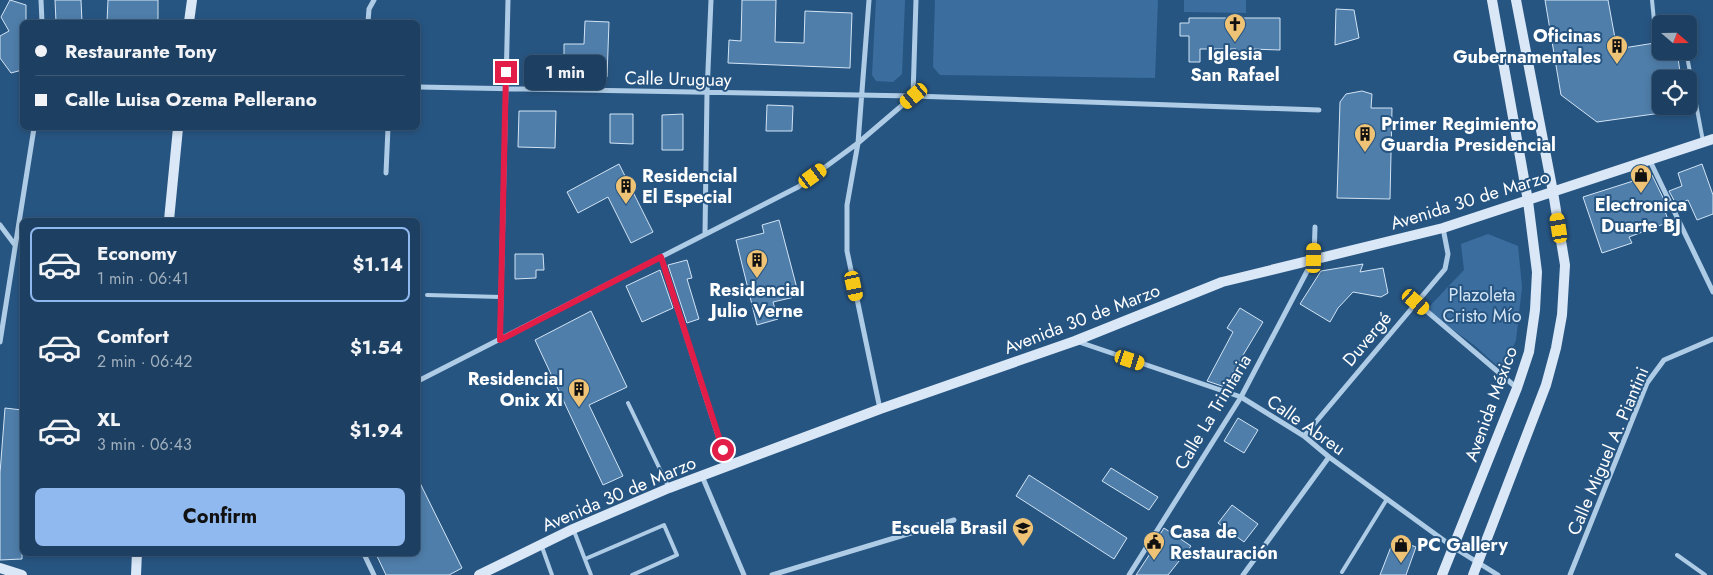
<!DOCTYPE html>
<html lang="en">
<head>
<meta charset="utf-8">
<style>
	:root { --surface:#1d4062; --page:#2a4b6b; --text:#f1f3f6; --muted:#a0afbe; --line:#3b5977; --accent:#90b9f0 }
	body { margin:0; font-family:Jost,sans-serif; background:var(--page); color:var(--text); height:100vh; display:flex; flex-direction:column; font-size:19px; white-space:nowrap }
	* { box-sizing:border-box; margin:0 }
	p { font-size:16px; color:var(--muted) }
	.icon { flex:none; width:28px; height:28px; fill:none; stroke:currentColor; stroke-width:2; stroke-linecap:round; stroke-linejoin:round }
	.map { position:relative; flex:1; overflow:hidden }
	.side { position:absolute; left:20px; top:218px; width:400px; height:338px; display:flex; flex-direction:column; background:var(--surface); border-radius:8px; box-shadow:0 2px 8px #0003,0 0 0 1px var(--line) }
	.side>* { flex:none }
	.hud { position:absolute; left:20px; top:20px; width:400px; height:110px; border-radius:8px; box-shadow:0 2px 8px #0003,0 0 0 1px var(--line); display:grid; align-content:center; height:110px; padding:0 15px; background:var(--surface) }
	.needle { width:32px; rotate:110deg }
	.tools { position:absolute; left:1652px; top:15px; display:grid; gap:10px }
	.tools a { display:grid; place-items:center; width:45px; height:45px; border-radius:8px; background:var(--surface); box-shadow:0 2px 8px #0003,0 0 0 1px var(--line); font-size:25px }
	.end { position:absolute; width:22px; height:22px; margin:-11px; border:6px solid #e11d48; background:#fff; box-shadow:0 0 0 2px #fff }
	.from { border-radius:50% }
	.bubble { position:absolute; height:35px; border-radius:8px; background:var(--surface); box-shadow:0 2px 8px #0003,0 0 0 1px var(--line); font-size:16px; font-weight:700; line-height:35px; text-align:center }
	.car { position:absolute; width:15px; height:30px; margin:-15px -8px; border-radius:6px; box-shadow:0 0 4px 1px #0007; background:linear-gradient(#f5c518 24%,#345 0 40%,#f5c518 0 76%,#345 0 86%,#f5c518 0) }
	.hud b { display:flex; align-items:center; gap:18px; height:48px; font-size:19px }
	.hud b+b { border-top:1px solid var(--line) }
	.hud i { width:12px; height:12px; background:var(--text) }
	ul { padding:9px 0 0; list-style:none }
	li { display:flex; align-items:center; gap:15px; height:75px; margin:0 10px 8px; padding:0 5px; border:2px solid transparent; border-radius:8px }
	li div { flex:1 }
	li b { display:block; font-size:19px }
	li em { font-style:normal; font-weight:700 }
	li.current { border-color:var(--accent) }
	li>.icon { width:45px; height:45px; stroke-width:1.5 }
	.cta { display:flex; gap:10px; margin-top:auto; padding:10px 15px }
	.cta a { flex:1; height:58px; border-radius:8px; background:var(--accent); color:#111; font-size:20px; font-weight:700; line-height:58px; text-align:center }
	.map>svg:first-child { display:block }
	.green { fill:#3b6e9f }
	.building { fill:#4f7eaa; stroke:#d2e4f5 }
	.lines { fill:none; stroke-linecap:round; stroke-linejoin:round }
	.lane { stroke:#afcce6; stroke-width:4 }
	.street { stroke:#afcce6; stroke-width:5 }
	.secondary { stroke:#d9e7f6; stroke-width:10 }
	.route { stroke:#e11d48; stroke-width:6 }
	.labels { text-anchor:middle; stroke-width:4; stroke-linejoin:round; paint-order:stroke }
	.poi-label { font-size:18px; font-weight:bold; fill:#fff; stroke:#275582; text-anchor:start }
	.street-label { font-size:18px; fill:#fff; stroke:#275582 }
	.park-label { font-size:18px; fill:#d2e4f5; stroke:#275582 }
</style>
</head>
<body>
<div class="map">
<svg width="1713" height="575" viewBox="0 0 1713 575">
	<rect width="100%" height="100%" fill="#275582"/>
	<!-- green -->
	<path class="green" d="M876 0H905L902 74 893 82 876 81 872 75Z
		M935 0H1158L1155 78 940 75 933 67Z
		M1184 0H1246V13L1184 12Z
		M1488 234 1518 246 1522 287 1516 340 1503 371 1474 345 1426 310 1464 270 1461 244Z"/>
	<!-- building -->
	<path class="building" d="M10 0 26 5V22H22V70L11 73 0 58V36L9 31 1 17Z
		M55 0H81L82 22H56Z
		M108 0H158V22H107Z
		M742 0H776L775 42 804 43 805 11 852 13 850 68 728 63 729 40 741 41Z
		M1545 0H1608L1617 49 1661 42V51H1677L1681 79H1661V113L1597 122 1561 95Z
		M1336 9 1354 10 1359 38 1335 45Z
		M1189 18H1280V50L1251 49V54L1236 53V49H1200V62H1189V36H1180V23H1189Z
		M585 21 609 22 607 77 564 76V44H584Z
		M1362 91 1372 94 1371 108H1392L1390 199 1337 198 1340 102 1346 94Z
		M767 105 793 106 792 131H766Z
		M519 111H556L555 148 518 147Z
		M610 114H633V144L610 143Z
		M683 114V150H662V115Z
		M619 164 653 232 631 243 608 197 578 213 567 192Z
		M1702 164 1713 195V214L1697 220 1688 200 1676 204 1669 191 1682 186 1678 173Z
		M1652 175 1668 208 1664 209 1669 222 1629 237 1632 243 1602 253 1583 197Z
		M779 220 799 296 773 302 778 319 757 325 736 240 764 233 762 225Z
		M515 254H543L544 270H536V278L515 279Z
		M687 260 692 278 687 279 699 319 687 323 668 265Z
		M1363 264 1360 272 1383 268 1388 293 1381 297 1353 292 1338 308 1330 322 1300 304 1321 271Z
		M660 270 673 308 642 322 626 286Z
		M1240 308 1263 322 1225 385 1222 386 1207 381 1233 332 1227 328Z
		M591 311 627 387 589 405 623 476 603 485 535 340Z
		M5 408 22 410V559L0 560V473Z
		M1238 418 1258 430 1244 453 1224 441Z
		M1111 468 1158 497 1149 510 1102 481Z
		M1029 475 1127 538 1114 559 1016 496Z
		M418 479 462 568 449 575H386L375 552H418Z
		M1232 505 1258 524 1244 542 1218 523Z
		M1164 528 1191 546 1168 575H1136L1157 543 1155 542Z
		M1394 539 1416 547 1406 575H1380Z"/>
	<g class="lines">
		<!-- lane -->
		<path class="lane" d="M1652 0 1655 31 1661 30
			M1686 51 1703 141
			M427 295 501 297
			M628 403 668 486
			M574 531 591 575
			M542 547 552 575
			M1677 555 1705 575
			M585 559 664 525 677 555 632 575
			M1342 572 1387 499"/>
		<!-- street -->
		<path class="street" d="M41 0 42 22
			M869 0 858 143 847 205V251L880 409
			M368 22 369 9 374 0
			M418 87 913 96 1319 110
			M913 96 916 0
			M1650 161 1713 292
			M386 173 388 128
			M0 225 15 245
			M705 233 707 93 711 0
			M661 257 728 467
			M1416 302 1517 388
			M500 339 508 0
			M1076 341 1241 397 1304 436 1329 457 1453 547 1498 575
			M0 342 34 128
			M418 381 798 187 858 143 913 96
			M1304 436 1445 269 1448 254 1443 228
			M702 476 744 575
			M363 552 374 575
			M772 575 954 520
			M1129 575 1241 397 1314 258 1315 227
			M1243 575 1329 457
			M1570 575 1647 383 1664 360 1713 339"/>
		<!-- secondary -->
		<path class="secondary" d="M189 22 192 0
			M169 220 178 128
			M0 568 22 575
			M136 575 137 552
			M479 575 573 529 669 488 880 409 1075 341 1222 282 1443 228 1713 139
			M1442 575 1517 388 1529 352 1535 310 1537 272 1528 201 1492 0
			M1473 575 1546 385 1556 348 1562 315 1565 265 1553 192 1516 0"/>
	</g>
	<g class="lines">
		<!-- route -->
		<path class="route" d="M506 72 500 340 661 257 723 450"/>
	</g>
	<!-- icons -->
	<defs>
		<g id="church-pin" transform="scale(1.125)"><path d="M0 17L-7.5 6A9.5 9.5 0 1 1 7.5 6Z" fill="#efc375" stroke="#275582"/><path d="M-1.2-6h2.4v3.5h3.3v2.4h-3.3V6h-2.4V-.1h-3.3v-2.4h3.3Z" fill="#111"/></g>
		<g id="building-pin" transform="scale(1.125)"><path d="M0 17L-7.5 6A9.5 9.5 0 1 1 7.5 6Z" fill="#efc375" stroke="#275582"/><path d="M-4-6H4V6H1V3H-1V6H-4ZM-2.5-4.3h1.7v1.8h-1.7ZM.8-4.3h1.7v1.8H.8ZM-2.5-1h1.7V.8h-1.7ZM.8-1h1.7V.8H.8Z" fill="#111"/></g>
		<g id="shop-pin" transform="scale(1.125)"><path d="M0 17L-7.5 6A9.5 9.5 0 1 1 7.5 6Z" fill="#efc375" stroke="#275582"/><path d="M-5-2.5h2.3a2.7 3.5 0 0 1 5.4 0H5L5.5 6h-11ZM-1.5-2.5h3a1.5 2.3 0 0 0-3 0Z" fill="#111"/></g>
		<g id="school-pin" transform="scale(1.125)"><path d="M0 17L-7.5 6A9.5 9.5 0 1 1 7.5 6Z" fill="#efc375" stroke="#275582"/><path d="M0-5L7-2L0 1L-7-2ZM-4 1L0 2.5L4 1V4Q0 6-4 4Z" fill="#111"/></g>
		<g id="civic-pin" transform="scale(1.125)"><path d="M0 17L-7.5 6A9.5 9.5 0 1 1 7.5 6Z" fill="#efc375" stroke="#275582"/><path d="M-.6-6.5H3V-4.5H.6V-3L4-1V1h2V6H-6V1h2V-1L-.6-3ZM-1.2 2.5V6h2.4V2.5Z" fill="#111"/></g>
	</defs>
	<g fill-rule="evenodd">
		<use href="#church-pin" x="1235" y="24"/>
		<use href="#building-pin" x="1617" y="46"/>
		<use href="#building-pin" x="1365" y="134"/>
		<use href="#shop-pin" x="1641" y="175"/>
		<use href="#building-pin" x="626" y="186"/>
		<use href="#building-pin" x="757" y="260"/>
		<use href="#building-pin" x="579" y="389"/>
		<use href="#school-pin" x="1023" y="528"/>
		<use href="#civic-pin" x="1154" y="542"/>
		<use href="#shop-pin" x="1401" y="545"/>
	</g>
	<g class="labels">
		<!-- poi labels -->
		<g class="poi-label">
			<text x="1601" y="42" text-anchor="end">Oficinas<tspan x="1601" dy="21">Gubernamentales</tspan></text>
			<text x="1235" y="60" text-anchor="middle">Iglesia<tspan x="1235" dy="21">San Rafael</tspan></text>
			<text x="1381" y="130">Primer Regimiento<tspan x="1381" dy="21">Guardia Presidencial</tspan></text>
			<text x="642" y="182">Residencial<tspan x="642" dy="21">El Especial</tspan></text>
			<text x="1641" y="211" text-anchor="middle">Electronica<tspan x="1641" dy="21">Duarte BJ</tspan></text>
			<text x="757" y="296" text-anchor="middle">Residencial<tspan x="757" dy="21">Julio Verne</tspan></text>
			<text x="563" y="385" text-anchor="end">Residencial<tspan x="563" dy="21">Onix XI</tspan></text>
			<text x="1007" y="534" text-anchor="end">Escuela Brasil</text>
			<text x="1170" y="538">Casa de<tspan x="1170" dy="21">Restauración</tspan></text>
			<text x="1417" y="551">PC Gallery</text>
		</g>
		<!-- street labels -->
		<g class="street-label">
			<text transform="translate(678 79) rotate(1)" y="6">Calle Uruguay</text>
			<text transform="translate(1470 200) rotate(-17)" y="6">Avenida 30 de Marzo</text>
			<text transform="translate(1082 319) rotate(-21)" y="6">Avenida 30 de Marzo</text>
			<text transform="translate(1367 339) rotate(-50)" y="6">Duvergé</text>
			<text transform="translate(1491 404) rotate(-70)" y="6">Avenida México</text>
			<text transform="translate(1213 412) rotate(-59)" y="6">Calle La Trinitaria</text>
			<text transform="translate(1306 425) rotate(35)" y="6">Calle Abreu</text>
			<text transform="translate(1608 451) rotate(-67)" y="6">Calle Miguel A. Piantini</text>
			<text transform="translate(619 494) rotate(-23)" y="6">Avenida 30 de Marzo</text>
		</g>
		<!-- park labels -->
		<g class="park-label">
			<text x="1482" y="301">Plazoleta<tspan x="1482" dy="21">Cristo Mío</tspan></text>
		</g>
	</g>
</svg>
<div class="tools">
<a><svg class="needle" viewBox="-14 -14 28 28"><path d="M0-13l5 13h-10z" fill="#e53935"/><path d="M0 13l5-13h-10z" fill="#a0afbe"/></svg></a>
<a><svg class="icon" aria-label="locate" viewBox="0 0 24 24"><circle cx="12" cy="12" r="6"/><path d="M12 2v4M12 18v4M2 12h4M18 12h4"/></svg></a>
</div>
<i class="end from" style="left:723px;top:450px"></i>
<i class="end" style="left:506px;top:72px"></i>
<div class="bubble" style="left:524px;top:55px;width:82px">1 min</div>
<i class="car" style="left:914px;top:96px;rotate:230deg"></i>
<i class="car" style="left:813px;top:176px;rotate:54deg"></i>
<i class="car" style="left:1559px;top:228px;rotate:351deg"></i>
<i class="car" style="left:1314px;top:258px;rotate:1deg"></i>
<i class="car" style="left:854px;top:286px;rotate:168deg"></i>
<i class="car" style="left:1416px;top:302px;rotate:131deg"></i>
<i class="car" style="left:1130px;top:360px;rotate:108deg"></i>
<div class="hud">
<b><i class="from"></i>Restaurante Tony</b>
<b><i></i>Calle Luisa Ozema Pellerano</b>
</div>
<section class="side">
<ul>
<li class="current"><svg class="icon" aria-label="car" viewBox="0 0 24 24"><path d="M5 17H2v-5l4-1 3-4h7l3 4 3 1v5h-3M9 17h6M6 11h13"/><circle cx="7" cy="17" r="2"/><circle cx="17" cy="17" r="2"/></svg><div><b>Economy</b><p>1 min · 06:41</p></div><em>$1.14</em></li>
<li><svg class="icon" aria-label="car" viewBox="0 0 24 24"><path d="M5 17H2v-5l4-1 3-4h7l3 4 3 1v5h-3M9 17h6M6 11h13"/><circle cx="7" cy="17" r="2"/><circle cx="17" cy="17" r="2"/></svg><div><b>Comfort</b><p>2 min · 06:42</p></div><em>$1.54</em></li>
<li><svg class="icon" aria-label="car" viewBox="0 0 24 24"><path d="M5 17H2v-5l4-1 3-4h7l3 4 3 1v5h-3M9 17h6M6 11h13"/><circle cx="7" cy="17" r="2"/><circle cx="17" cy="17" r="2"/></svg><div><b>XL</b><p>3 min · 06:43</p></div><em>$1.94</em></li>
</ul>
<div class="cta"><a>Confirm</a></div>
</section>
</div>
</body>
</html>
